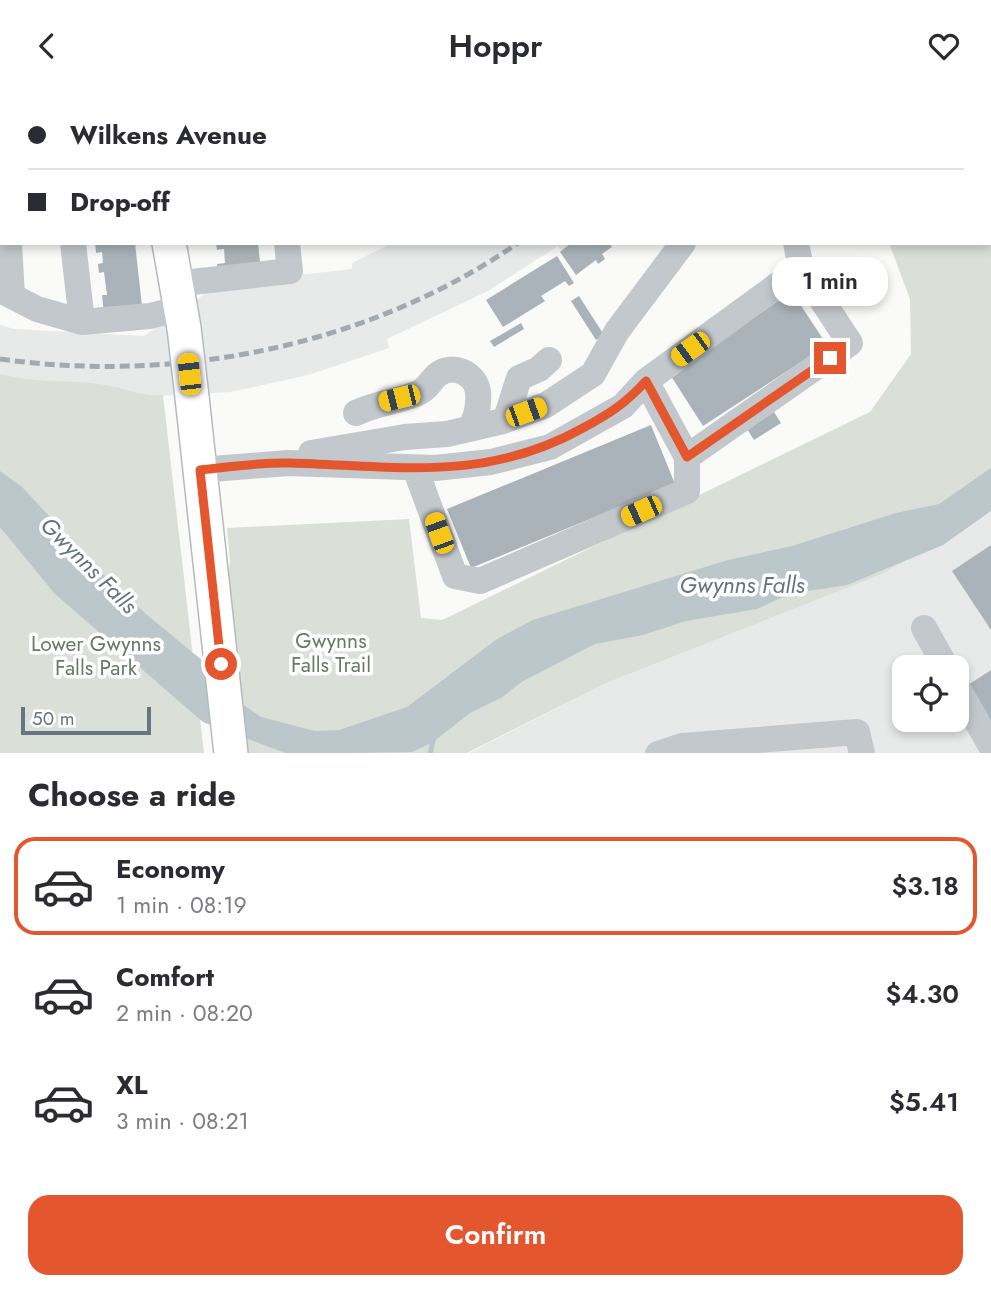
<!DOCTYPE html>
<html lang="en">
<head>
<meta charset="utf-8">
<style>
	:root { --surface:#fff; --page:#f7f7f7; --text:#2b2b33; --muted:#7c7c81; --line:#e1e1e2; --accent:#e4572e }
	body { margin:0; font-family:Jost,sans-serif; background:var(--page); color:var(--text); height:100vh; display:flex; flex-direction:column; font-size:26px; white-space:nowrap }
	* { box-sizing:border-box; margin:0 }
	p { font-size:23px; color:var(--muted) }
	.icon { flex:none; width:38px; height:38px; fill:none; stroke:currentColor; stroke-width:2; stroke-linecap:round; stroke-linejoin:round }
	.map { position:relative; height:662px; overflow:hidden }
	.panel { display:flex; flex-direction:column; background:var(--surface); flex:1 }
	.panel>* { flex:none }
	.banner { position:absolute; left:0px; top:0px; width:992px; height:154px; box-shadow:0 4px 10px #0003; display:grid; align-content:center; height:154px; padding:0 28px; background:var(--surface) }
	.buttons { position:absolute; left:892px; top:564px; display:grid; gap:14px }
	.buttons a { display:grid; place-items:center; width:77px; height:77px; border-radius:14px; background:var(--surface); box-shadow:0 4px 10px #0003; font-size:35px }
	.scale { position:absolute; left:21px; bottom:18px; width:130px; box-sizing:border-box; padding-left:7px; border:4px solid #657683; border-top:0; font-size:19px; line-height:24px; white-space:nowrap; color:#657683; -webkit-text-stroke:5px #fff; paint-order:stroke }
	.end { position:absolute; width:32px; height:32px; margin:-16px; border:9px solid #e4572e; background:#fff; box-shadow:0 0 0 4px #fff }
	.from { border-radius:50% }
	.bubble { position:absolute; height:49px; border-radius:21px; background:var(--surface); box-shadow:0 4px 10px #0003; font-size:23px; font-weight:600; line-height:49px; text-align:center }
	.car { position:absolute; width:21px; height:42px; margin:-21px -10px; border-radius:9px; box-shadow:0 0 5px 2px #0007; background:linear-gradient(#f5c518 24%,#345 0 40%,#f5c518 0 76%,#345 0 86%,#f5c518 0) }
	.banner b { display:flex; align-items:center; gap:24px; height:66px; font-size:26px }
	.banner b+b { border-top:2px solid var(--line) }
	.banner i { width:18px; height:18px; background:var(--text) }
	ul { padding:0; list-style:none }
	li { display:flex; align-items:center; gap:21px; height:98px; margin:0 14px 10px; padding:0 14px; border:4px solid transparent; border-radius:21px }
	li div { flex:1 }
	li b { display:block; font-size:26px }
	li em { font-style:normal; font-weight:600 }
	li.active { border-color:var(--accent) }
	li>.icon { width:63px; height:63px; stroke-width:1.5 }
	h2 { padding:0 28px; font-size:32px; line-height:84px }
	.primary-button { display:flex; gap:14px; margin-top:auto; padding:14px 28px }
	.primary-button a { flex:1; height:80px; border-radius:21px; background:var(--accent); color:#fff; font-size:28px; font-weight:600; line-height:80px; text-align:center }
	header { display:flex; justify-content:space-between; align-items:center; height:91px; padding:0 28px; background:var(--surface); font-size:32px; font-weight:600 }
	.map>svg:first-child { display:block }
	.built { fill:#e8e9e9; fill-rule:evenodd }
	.green { fill:#dadfd7 }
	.water { fill:#bbc7cb }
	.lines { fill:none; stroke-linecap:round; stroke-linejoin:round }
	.stream { stroke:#bbc7cb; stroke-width:5 }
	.building { fill:#aab3b9 }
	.major-casing { stroke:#b5babe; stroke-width:36 }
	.minor { stroke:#c3c8cc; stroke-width:26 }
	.major { stroke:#fff; stroke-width:33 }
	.rail { stroke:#a2aab0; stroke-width:5; stroke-dasharray:10 5; stroke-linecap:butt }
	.major-bridge-casing { stroke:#b5babe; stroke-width:36; stroke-linecap:butt }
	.major-bridge { stroke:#fff; stroke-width:33 }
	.route { stroke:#e4572e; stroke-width:9 }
	.labels { text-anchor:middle; stroke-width:7; stroke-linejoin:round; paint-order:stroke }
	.park-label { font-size:21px; fill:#687a64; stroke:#fff }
	.water-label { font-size:23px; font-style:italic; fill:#60757c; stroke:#fff }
</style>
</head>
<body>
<header><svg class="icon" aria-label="back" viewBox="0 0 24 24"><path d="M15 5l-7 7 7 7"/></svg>Hoppr<svg class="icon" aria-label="heart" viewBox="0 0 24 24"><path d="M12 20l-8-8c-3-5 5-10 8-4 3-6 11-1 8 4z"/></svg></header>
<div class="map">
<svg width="991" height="663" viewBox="0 0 991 663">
	<rect width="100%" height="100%" fill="#fafaf8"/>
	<!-- built -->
	<path class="built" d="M392 152H576L563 162 558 155 488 200 387 248 389 257 308 284 231 301 123 307 0 296V234L14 238 144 245 219 193 352 178V172Z
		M991 420V662L467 663 604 593 882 483ZM905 576H957V628H905Z"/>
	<!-- green -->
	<path class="green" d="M991 51V420L882 483 604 593 467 662H244L227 499 230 470 227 437 409 428 421 527 442 529 870 321 911 263 910 208 889 152H990Z
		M0 283C32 292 66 289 99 293 122 296 141 306 163 304L204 662H0Z"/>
	<!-- water -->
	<path class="water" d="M991 377V420L943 454 847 494 789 503 757 518 686 530 643 544 595 553 523 590 501 607 470 622 433 651 412 661 288 663 203 631 55 503 0 436V380L22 396 102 482 147 524 231 593 241 612 261 626 315 640 339 639 407 616 497 548 533 529 728 469 792 455 896 422 939 413Z"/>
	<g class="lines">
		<!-- stream -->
		<path class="stream" d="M430 663 434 645"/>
	</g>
	<!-- building -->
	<path class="building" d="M95 152H135L143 224 104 223 102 204H107L104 181 99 182 98 173 103 172 102 161 96 162Z
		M216 152H258L261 180 218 183 217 173 225 172 224 158 217 159Z
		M571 152H609L612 156 602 163 605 168 598 173 596 169 576 184 560 161Z
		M557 165 574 192 569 195 565 190 541 205 545 210 503 236 486 209Z
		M792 201 827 254 703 335 669 282Z
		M579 205 604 244 596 249 571 210Z
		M521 232 524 238 494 256 490 250Z
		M774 321 781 332 754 349 747 338Z
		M651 334 675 393 471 477 447 418Z
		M991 454V539L952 480Z
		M991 579V635L965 596Z"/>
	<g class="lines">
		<!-- major casing -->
		<g class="major-casing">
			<path id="major" d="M147 0V2
				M169 152 184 237
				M192 306 231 663"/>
		</g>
		<!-- minor -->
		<path class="minor" d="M57 0V2
			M270 0V2
			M399 2 405 0
			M9 152 12 205
			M73 152 82 231 150 225 181 217
			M796 152 801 177
			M183 192 290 180 287 152
			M0 199 37 218 82 231
			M356 322C376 312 398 311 418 302 428 298 430 290 437 284 453 271 476 283 478 301 479 314 477 326 470 338
			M506 328 519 287 539 278 549 269
			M311 362 405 346 447 343 503 330 546 314 593 283 617 240 683 152
			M415 377 455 485 480 490 687 400V366
			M200 379 288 372 435 377 491 371 550 356 623 315 646 290 801 177 850 252 687 366 646 290
			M924 537 946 576
			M957 596 991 655
			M658 663 682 655 857 641 862 663"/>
		<!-- major -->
		<use href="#major" class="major"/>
		<!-- rail -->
		<path class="rail" d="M686 2 687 0
			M0 268C178 293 369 255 518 152"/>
		<!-- major-bridge casing -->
		<g class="major-bridge-casing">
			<path id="major-bridge" d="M184 237 192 306"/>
		</g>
		<!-- major-bridge -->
		<use href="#major-bridge" class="major-bridge"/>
	</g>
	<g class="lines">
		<!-- route -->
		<path class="route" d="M221 573 200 379C230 376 260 371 290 372 397 375 484 392 583 337 609 323 625 313 646 290L687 366 830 267"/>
	</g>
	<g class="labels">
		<!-- park labels -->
		<g class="park-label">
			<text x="331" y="557">Gwynns<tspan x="331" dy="24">Falls Trail</tspan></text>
			<text x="96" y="560">Lower Gwynns<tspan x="96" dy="24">Falls Park</tspan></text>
		</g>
		<!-- water labels -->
		<g class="water-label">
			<text transform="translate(89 474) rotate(45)" y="8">Gwynns Falls</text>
			<text x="742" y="502">Gwynns Falls</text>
		</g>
	</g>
</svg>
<div class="buttons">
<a><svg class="icon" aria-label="locate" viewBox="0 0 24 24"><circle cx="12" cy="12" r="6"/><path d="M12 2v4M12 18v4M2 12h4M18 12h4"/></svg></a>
</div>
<div class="scale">50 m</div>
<i class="end from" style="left:221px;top:573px"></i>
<i class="end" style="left:830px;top:267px"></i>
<div class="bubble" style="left:772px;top:166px;width:116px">1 min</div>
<i class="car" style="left:690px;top:258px;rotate:234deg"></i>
<i class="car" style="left:189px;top:283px;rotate:354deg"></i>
<i class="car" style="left:399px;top:307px;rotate:256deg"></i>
<i class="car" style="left:526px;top:321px;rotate:70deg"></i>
<i class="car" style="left:641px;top:420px;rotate:246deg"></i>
<i class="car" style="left:439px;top:442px;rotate:340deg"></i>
<div class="banner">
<b><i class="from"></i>Wilkens Avenue</b>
<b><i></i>Drop-off</b>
</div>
</div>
<section class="panel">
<h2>Choose a ride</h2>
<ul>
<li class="active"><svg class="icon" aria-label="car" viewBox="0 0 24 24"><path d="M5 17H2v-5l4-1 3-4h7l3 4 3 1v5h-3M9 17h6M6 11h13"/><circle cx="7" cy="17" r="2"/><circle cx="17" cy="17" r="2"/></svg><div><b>Economy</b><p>1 min · 08:19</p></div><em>$3.18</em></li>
<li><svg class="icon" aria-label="car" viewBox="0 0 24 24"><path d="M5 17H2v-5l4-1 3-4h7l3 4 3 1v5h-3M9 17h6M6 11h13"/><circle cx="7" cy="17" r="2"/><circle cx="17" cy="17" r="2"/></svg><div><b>Comfort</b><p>2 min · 08:20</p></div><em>$4.30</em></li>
<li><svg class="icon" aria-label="car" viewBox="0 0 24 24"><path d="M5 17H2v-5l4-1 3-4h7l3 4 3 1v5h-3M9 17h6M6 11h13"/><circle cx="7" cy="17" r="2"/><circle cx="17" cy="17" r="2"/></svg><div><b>XL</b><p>3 min · 08:21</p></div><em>$5.41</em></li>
</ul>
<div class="primary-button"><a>Confirm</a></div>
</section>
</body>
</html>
